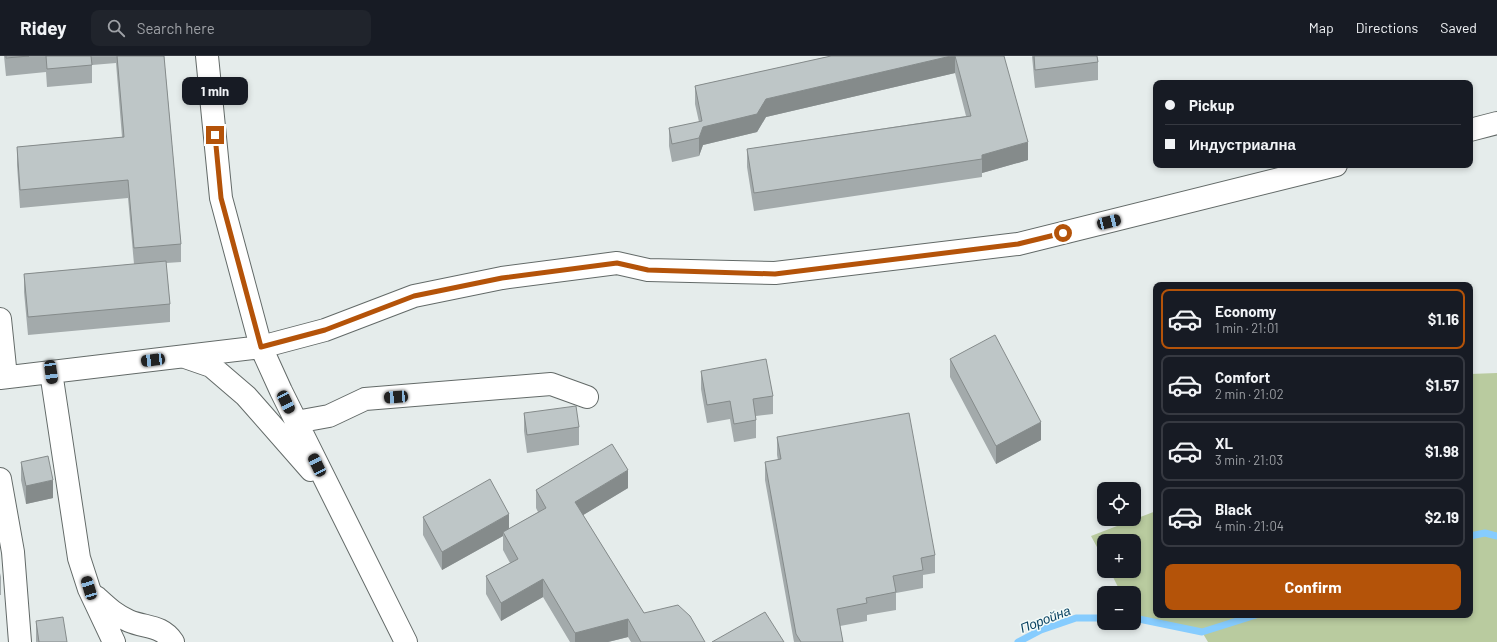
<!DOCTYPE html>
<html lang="en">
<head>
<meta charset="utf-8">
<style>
	:root { --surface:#171b24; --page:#20242c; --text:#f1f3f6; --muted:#9ea1a6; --line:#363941; --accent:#b45309 }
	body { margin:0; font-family:Barlow,sans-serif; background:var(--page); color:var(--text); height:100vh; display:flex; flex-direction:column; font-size:15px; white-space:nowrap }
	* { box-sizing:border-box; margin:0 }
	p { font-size:13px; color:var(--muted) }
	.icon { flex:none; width:22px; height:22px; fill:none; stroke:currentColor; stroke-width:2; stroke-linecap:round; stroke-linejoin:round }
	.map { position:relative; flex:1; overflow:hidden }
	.details { position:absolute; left:1153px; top:226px; width:320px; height:336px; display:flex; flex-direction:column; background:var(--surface); border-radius:8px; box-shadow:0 2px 6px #0003 }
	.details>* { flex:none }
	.hud { position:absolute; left:1153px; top:24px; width:320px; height:88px; border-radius:8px; box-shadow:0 2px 6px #0003; display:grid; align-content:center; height:88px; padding:0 12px; background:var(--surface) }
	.tools { position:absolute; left:1097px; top:426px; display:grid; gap:8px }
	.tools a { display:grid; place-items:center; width:44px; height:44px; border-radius:8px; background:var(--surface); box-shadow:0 2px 6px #0003; font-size:20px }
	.end { position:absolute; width:18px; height:18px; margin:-9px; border:5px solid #b45309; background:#fff; box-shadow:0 0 0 2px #fff }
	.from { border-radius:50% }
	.bubble { position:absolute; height:28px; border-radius:8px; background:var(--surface); box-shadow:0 2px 6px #0003; font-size:13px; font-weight:700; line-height:28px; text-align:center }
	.car { position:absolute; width:12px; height:24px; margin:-12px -6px; border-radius:5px; box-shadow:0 0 3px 1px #0007; background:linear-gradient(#222 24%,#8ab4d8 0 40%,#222 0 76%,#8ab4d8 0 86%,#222 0) }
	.hud b { display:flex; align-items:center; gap:14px; height:38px; font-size:15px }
	.hud b+b { border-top:1px solid var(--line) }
	.hud i { width:10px; height:10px; background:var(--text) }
	ul { padding:7px 0 0; list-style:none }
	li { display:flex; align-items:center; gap:12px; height:60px; margin:0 8px 6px; padding:0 4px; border:2px solid var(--line); border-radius:8px }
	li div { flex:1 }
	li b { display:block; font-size:15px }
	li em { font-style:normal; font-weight:700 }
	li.on { border-color:var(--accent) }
	li>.icon { width:36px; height:36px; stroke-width:1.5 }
	.button { display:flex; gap:8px; margin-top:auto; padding:8px 12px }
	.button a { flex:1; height:46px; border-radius:8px; background:var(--accent); color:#fff; font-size:16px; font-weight:700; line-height:46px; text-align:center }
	header { display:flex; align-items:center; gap:24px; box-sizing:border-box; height:56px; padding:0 20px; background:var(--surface); border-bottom:1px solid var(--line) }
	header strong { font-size:19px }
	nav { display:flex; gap:22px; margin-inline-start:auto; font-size:14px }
	.search { width:280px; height:36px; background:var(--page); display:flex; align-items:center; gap:10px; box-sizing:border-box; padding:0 14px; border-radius:8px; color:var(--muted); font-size:15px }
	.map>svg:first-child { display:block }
	.green { fill:#b9cb9f }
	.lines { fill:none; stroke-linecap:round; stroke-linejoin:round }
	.stream { stroke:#86ccfe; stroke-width:7 }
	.minor-casing { stroke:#636a68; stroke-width:24 }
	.minor { stroke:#fff; stroke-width:22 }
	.wall { fill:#a3aaab }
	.shaded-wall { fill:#858b8b }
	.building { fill:#bec6c7; stroke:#858b8b }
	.route { stroke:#b45309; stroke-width:5 }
	.labels { text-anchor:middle; stroke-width:3; stroke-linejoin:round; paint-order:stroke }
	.water-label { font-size:13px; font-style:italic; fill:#053f5f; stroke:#f2faf8 }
</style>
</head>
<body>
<header>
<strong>Ridey</strong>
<div class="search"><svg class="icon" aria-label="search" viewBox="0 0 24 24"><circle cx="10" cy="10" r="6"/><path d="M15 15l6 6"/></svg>Search here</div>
<nav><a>Map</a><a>Directions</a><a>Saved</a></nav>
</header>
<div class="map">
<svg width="1497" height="586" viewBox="0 0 1497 586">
	<rect width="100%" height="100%" fill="#e5eceb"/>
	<!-- green -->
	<path class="green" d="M1497 317V586H1208L1202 576 1134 562V537H1121L1110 515H1134V485H1104V504L1091 480 1156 455V559H1470V318Z"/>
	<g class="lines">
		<!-- stream -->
		<path class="stream" d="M1470 480 1485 477 1497 480
			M1134 562 1202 576 1256 559
			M1018 586 1041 574 1076 562H1104"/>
		<!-- minor casing -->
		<g class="minor-casing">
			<path id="minor" d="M207 0 221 142 261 291 281 335 406 586
				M1470 74 1497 67
				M0 263 6 321
				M185 301 211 310 246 340 311 414
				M51 316 79 502 89 533 114 586
				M0 322 261 291 325 274 414 240 502 222 617 207 648 214 775 217 1018 188 1336 109
				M296 366 329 360 365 343 551 328 587 341
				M0 423 13 496 20 586
				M96 541C107 551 115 559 129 565 146 572 162 569 173 586"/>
		</g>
		<!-- minor -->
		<use href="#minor" class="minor"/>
	</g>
	<!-- wall -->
	<path class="wall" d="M4 0H164L181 188V206L166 207 170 248V266L28 279 24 236V218L134 208 128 142 20 152 17 109V91L122 81 116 7 92 9V27L47 31 46 16 6 20Z
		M831 0H1004L1028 104 982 117V121L754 155 747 111V93L966 60 955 17 766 61 757 76 703 89 699 100 672 106 669 90V72L699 66 695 48V30Z
		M1032 0H1097L1098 6V24L1035 32Z
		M950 303 1041 384 996 408 950 321Z
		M701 315 773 340V358L756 360V382L734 386 730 363 707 367 701 333Z
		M524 357 579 371V389L527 397 524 375Z
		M777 381 935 499V517L923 519V532L896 537V554L867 559V565L840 570 843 586H794L765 424V406L778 404 777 399Z
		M21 406 53 442 26 448 21 424Z
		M628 432 583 459 644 557 705 586H631L628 581 608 586H570L543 541 501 565 486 538V520L510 507 503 494V480L442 514 423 479V461L509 473 538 456 536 452V434Z
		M0 517 1 521V539H0Z
		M36 565 67 586H36Z"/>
	<!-- shaded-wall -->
	<path class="shaded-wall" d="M951 0H955V17L766 61 757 76 703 89 699 100V82L703 71 766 43Z
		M1028 86V104L982 117V121V99Z
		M1041 366V384L996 408V390Z
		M628 414V432L575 464V446Z
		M53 424V442L26 448V430Z
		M509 458V476H503V480L442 514V496Z
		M543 523V541L501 565V547Z
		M628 563V581L608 586H575V577Z"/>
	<!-- building -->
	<path class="building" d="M6 0H29L6 2Z
		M46 0H91L92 9 47 13Z
		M117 0H164L181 188 134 192 128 124 20 134 17 91 124 81Z
		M831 0H951L766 43 757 58 703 71 699 82 672 88 669 72 702 65 695 30Z
		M955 0H1004L1028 86 982 99V103L754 137 747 93 971 60Z
		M1034 0H1097L1098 6 1035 14Z
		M166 205 170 248 28 261 24 218Z
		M995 279 1041 366 996 390 950 303Z
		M766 303 773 340 753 343 756 364 734 368 730 345 707 349 701 315Z
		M576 350 579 371 527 379 524 357Z
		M909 357 935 499 921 502 923 514 893 520 896 536 866 542 867 547 837 553 843 586H801L796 578 765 406 781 403 777 381Z
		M612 388 628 414 575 446 644 557 678 549 690 560 705 586H641L628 563 575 577 543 523 501 547 486 520 518 503 503 476 546 452 536 434Z
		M48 400 53 424 26 430 21 406Z
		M490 423 509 458 442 496 423 461Z
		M765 556 784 586H712Z
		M63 561 67 586H39L36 565Z"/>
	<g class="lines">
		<!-- route -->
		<path class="route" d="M215 79 221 142 261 291 325 274 414 240 502 222 617 207 648 214 775 218 1018 188 1063 177"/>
	</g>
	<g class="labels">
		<!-- water labels -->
		<g class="water-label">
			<text transform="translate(1045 563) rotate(-21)" y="5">Поройна</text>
		</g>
	</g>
</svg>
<div class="tools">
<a><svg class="icon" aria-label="locate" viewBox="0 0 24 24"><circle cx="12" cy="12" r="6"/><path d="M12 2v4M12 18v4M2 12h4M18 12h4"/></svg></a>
<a>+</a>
<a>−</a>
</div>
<i class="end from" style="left:1063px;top:177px"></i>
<i class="end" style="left:215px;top:79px"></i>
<div class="bubble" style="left:182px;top:21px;width:66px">1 min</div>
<i class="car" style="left:1109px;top:166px;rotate:76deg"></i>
<i class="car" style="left:153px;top:304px;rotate:263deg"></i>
<i class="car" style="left:51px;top:316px;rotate:172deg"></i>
<i class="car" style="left:396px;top:341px;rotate:266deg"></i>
<i class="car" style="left:286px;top:346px;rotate:154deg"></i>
<i class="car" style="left:317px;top:409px;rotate:334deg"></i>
<i class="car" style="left:89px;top:532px;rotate:343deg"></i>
<div class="hud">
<b><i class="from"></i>Pickup</b>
<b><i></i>Индустриална</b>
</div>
<section class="details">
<ul>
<li class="on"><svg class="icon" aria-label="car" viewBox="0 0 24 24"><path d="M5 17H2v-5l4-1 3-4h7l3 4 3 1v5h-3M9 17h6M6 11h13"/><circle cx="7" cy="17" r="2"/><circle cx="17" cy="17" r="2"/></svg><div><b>Economy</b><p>1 min · 21:01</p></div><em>$1.16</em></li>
<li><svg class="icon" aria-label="car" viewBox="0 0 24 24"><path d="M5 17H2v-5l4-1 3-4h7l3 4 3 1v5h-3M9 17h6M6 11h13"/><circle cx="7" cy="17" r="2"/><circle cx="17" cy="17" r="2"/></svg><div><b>Comfort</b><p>2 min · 21:02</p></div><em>$1.57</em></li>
<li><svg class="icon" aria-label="car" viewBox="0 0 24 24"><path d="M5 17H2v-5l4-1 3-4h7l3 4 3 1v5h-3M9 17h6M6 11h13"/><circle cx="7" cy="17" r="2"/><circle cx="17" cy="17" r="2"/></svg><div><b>XL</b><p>3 min · 21:03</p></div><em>$1.98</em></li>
<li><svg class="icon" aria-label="car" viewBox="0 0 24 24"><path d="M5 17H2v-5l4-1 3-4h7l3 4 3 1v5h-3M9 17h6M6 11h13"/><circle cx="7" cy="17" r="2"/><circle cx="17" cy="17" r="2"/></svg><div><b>Black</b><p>4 min · 21:04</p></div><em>$2.19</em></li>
</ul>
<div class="button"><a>Confirm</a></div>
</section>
</div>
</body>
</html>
